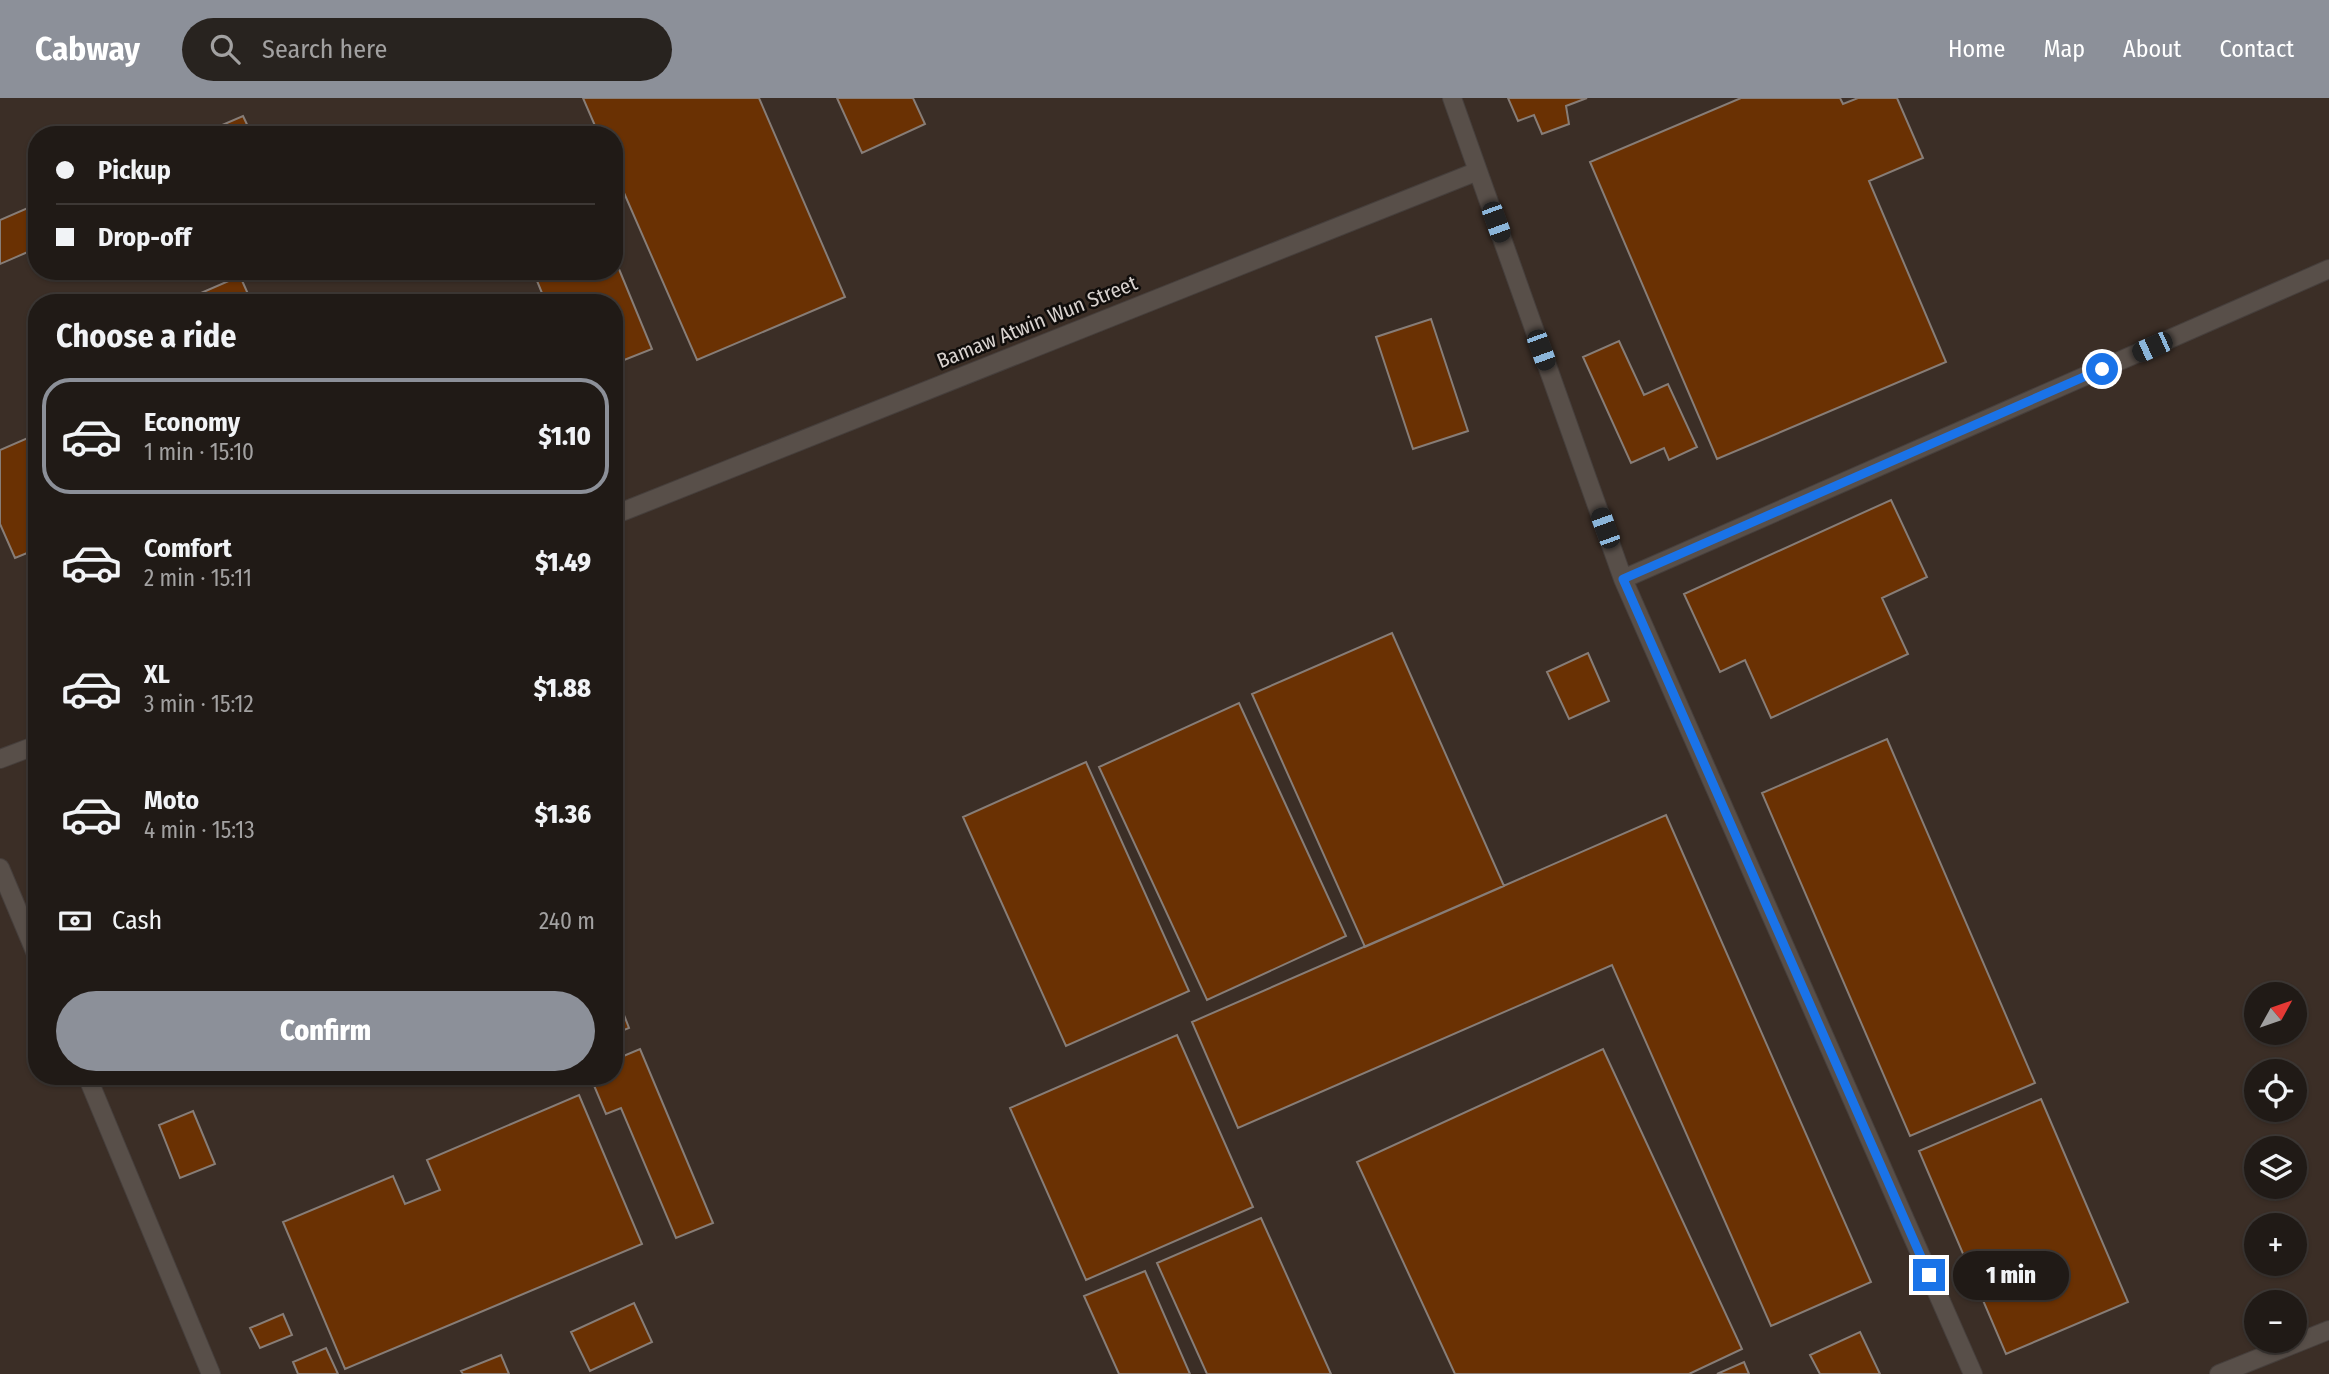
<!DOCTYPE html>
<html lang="en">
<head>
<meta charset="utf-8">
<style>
	:root { --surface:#201a16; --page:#28231f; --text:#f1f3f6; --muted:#a2a1a1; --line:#3d3835; --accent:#8c9099 }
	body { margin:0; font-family:"Fira Sans Condensed",sans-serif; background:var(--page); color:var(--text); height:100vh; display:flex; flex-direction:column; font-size:26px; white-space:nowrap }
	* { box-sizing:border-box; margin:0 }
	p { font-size:23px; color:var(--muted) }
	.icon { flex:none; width:38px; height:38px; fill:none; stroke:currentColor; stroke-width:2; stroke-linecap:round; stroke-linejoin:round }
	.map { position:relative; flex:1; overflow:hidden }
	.side { position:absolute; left:28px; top:196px; width:595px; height:791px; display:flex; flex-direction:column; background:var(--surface); border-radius:28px; box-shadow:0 2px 5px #0004,0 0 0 2px var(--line) }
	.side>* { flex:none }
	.top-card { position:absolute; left:28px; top:28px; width:595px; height:154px; border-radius:28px; box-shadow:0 2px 5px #0004,0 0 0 2px var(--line); display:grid; align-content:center; height:154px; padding:0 28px; background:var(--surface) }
	.needle { width:46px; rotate:50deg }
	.buttons { position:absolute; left:2244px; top:884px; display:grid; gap:14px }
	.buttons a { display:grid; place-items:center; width:63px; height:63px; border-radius:50%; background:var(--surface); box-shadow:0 2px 5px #0004,0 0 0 2px var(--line); font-size:35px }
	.end { position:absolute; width:32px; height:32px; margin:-16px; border:9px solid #1a73e8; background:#fff; box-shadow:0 0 0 4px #fff }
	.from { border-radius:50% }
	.bubble { position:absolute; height:49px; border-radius:24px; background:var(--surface); box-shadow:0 2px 5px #0004,0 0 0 2px var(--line); font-size:23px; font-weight:800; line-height:49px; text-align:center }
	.car { position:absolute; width:21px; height:42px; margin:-21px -10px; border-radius:9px; box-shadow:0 0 5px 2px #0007; background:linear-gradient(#222 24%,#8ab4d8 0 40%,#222 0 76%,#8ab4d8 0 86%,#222 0) }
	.top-card b { display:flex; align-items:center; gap:24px; height:66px; font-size:26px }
	.top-card b+b { border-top:2px solid var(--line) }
	.top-card i { width:18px; height:18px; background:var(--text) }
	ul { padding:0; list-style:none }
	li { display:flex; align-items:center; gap:21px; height:116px; margin:0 14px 10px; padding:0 14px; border:4px solid transparent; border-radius:28px }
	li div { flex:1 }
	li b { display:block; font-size:26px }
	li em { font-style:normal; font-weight:800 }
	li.current { border-color:var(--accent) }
	li>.icon { width:63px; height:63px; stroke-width:1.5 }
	h2 { padding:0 28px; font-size:32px; line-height:84px }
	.pay { display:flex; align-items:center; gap:18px; height:77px; padding:0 28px; font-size:26px }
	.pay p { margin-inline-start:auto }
	.primary-button { display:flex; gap:14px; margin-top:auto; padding:14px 28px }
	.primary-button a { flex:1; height:80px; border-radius:42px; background:var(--accent); color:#fff; font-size:28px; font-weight:800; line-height:80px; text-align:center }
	header { display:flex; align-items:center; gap:42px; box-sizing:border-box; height:98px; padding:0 35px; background:var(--accent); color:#fff }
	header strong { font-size:33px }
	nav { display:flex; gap:38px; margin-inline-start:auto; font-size:24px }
	.search { width:490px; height:63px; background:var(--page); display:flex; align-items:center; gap:18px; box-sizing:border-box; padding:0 24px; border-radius:38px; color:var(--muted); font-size:26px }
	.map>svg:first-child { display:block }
	.built { fill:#3b2e26; fill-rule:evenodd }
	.building { fill:#6a3103; stroke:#877d77; stroke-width:2 }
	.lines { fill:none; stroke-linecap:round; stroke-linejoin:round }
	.minor-casing { stroke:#463f3c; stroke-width:20 }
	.minor { stroke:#584f49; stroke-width:18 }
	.route { stroke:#1a73e8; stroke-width:9 }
	.labels { text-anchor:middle; stroke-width:5; stroke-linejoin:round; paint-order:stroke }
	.street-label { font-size:21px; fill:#d8d2cf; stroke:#100d0b }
</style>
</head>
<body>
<header>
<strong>Cabway</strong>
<div class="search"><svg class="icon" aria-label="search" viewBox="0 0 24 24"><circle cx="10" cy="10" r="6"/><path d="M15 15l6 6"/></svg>Search here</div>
<nav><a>Home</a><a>Map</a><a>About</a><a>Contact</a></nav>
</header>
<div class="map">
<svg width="2329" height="1276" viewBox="0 0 2329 1276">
	<rect width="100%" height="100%" fill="#2b231e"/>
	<!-- built -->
	<path class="built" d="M0 0H2329V1276H0ZM37 37H614V173H37ZM37 205H614V978H37ZM2256 896H2294V934H2256ZM2256 973H2294V1012H2256ZM2256 1050H2294V1088H2256ZM2256 1127H2294V1166H2256ZM2256 1204H2294V1242H2256Z"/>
	<!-- building -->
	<path class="building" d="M583 0H759L845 199 697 262 614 72V37H599Z
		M837 0H913L925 26 862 55Z
		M1508 0H1587L1566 8 1569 26 1542 36 1534 17 1518 23Z
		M1741 0H1840L1843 6 1858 0H1897L1923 60 1869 83 1946 264 1717 361 1590 64Z
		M243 18 252 37H199Z
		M37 106V150L0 166V122Z
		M614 159 652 251 614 266V205H546L533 173H614Z
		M240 178 252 205H178Z
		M1431 221 1468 333 1413 351 1376 239Z
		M1619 243 1644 297 1668 286 1697 349 1669 362 1664 350 1631 365 1583 259Z
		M37 336V451L15 460 0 426V352Z
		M1891 402 1927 479 1882 500 1908 556 1771 620 1745 562 1720 574 1684 496Z
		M1392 535 1504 788 1365 849 1252 596Z
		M1588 555 1609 603 1569 621 1547 574Z
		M1239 605 1346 838 1207 902 1099 669Z
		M1887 641 2035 985 1910 1038 1762 695Z
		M1086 664 1189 893 1066 948 963 719Z
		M1666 717 1871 1184 1771 1228 1612 867 1238 1030 1192 924Z
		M614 891 629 930 614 936Z
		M1177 937 1253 1109 1086 1182 1010 1010Z
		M640 951 713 1125 676 1140 621 1010 606 1016 590 978H614V962Z
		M1603 951 1742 1251 1689 1276H1455L1357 1064Z
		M579 997 642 1146 345 1271 283 1124 393 1078 405 1106 440 1092 427 1062Z
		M2041 1001 2128 1204 2006 1256 1919 1053Z
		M193 1013 215 1066 180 1080 159 1027Z
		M1261 1120 1331 1276H1207L1157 1165Z
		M1145 1173 1190 1276H1119L1084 1198Z
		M634 1205 652 1244 590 1273 571 1234Z
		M283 1216 292 1237 260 1250 250 1230Z
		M1860 1234 1880 1276H1820L1810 1257Z
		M326 1250 338 1276H298L293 1264Z
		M501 1257 509 1276H463L461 1273Z
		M1744 1264 1749 1276H1717Z"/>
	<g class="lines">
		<!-- minor casing -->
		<g class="minor-casing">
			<path id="minor" d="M1452 0 1623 481 1973 1276
				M614 417 1478 73
				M1623 481 2329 171
				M0 661 37 647
				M0 770 37 858
				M87 978 211 1276
				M2219 1276 2329 1232"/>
		</g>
		<!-- minor -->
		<use href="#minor" class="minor"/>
	</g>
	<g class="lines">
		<!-- route -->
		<path class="route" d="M1929 1177 1623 481 2102 271"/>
	</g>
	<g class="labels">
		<!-- street labels -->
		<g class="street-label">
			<text transform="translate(1037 224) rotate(-22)" y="7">Bamaw Atwin Wun Street</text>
		</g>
	</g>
</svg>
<div class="buttons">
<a><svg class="needle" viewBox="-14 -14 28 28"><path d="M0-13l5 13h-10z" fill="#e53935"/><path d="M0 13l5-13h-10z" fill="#a2a1a1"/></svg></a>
<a><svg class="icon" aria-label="locate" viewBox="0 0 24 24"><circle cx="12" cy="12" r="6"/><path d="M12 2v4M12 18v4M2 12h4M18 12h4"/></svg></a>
<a><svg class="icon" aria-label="layers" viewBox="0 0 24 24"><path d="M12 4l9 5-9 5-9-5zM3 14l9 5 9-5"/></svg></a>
<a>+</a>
<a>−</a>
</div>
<i class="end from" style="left:2102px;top:271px"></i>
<i class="end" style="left:1929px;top:1177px"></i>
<div class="bubble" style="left:1953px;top:1153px;width:116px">1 min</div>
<i class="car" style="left:1496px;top:124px;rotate:160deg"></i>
<i class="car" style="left:2152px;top:249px;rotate:246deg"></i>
<i class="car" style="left:1541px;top:252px;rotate:160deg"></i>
<i class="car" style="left:1605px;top:430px;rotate:340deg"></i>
<div class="top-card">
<b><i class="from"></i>Pickup</b>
<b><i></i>Drop-off</b>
</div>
<section class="side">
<h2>Choose a ride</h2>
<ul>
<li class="current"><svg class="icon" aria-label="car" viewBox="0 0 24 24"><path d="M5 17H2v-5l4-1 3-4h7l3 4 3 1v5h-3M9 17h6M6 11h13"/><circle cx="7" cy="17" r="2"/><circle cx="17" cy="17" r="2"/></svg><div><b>Economy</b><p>1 min · 15:10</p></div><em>$1.10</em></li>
<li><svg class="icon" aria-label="car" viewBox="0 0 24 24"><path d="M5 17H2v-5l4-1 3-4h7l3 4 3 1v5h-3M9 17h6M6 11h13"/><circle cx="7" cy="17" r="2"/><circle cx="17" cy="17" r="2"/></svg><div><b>Comfort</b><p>2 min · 15:11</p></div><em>$1.49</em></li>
<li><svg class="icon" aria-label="car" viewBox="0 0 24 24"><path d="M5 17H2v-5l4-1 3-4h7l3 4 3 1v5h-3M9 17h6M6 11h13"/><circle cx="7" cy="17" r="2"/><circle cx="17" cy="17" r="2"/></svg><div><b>XL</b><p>3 min · 15:12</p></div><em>$1.88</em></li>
<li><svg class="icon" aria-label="car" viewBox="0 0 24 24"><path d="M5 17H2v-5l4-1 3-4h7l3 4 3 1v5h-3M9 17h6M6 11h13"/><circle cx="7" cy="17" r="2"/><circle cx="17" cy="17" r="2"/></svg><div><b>Moto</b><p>4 min · 15:13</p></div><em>$1.36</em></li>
</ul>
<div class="pay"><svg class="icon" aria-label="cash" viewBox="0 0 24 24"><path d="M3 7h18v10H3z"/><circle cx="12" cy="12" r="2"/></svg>Cash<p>240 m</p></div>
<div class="primary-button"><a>Confirm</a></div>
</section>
</div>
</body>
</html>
